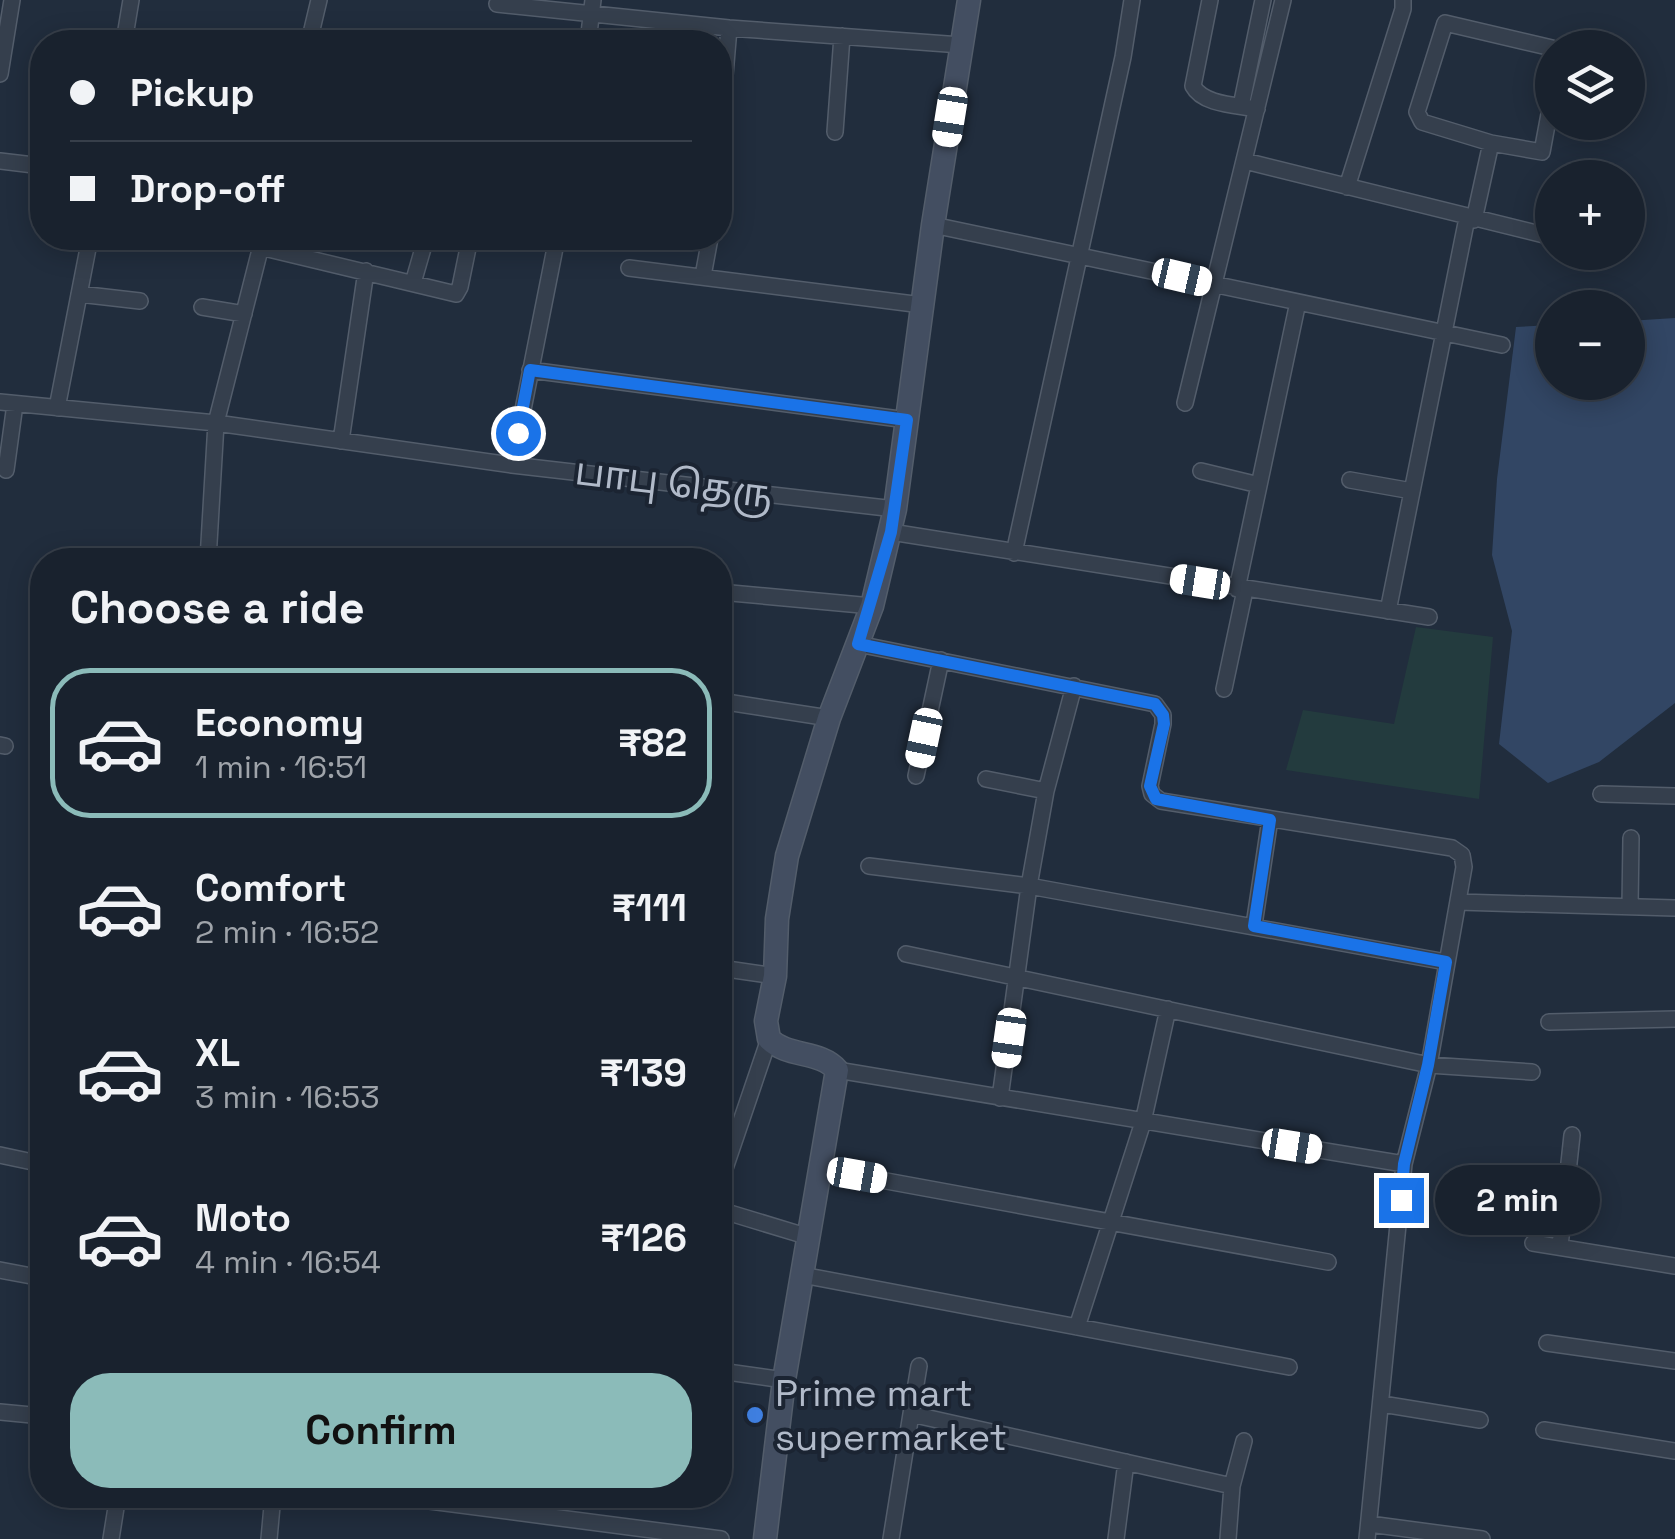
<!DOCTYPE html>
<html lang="en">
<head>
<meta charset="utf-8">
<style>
	:root { --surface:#19222e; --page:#262f3a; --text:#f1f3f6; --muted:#9fa4aa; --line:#373f4a; --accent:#8bbbb9 }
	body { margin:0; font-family:"Space Grotesk","Noto Sans Tamil",sans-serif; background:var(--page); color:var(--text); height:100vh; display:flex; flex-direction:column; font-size:38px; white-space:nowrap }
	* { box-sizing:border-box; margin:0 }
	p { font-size:32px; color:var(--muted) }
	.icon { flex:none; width:55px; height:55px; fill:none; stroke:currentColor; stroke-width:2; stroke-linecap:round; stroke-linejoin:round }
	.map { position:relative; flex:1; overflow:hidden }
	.panel { position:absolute; left:30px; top:548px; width:702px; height:960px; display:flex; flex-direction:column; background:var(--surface); border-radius:40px; box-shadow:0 5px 25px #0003,0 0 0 2px var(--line) }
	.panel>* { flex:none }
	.top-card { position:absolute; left:30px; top:30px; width:702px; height:220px; border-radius:40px; box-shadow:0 5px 25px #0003,0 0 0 2px var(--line); display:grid; align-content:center; height:220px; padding:0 40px; background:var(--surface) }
	.fabs { position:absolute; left:1535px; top:30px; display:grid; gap:20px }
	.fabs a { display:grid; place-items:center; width:110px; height:110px; border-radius:50%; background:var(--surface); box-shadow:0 5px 25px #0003,0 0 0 2px var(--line); font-size:50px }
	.end { position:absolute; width:45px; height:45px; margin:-22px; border:12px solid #1a73e8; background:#fff; box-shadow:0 0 0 5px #fff }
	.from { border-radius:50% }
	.bubble { position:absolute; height:70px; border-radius:35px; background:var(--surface); box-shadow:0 5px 25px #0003,0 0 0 2px var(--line); font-size:32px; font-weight:700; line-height:70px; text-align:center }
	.car { position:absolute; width:30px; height:60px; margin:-30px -15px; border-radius:12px; box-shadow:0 0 8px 2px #0007; background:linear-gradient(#fff 24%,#345 0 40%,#fff 0 76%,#345 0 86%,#fff 0) }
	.top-card b { display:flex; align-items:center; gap:35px; height:95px; font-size:38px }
	.top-card b+b { border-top:2px solid var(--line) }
	.top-card i { width:25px; height:25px; background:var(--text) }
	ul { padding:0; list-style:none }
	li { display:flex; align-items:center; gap:30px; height:150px; margin:0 20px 15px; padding:0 20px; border:5px solid transparent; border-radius:40px }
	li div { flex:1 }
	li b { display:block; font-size:38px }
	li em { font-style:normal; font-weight:700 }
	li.active { border-color:var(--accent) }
	li>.icon { width:90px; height:90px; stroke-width:1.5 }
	h2 { padding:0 40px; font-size:45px; line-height:120px }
	.action { display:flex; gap:20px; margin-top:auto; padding:20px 40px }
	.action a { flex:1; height:115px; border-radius:40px; background:var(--accent); color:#111; font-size:40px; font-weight:700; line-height:115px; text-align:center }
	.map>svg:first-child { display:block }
	.green { fill:#233b3e }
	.water { fill:#324664 }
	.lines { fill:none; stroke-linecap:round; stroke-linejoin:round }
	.street-casing { stroke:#535d6b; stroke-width:18 }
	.secondary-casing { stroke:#535d6b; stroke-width:25 }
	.street { stroke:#353f4d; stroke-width:15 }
	.secondary { stroke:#434e61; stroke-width:22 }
	.route { stroke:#1a73e8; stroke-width:12 }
	.shop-dot { fill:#3f7fe0; stroke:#1b2432; stroke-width:4 }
	.labels { text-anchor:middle; stroke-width:8; stroke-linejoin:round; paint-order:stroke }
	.street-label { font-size:38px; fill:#b1bac9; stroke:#1b2432 }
	.poi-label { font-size:38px; fill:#b1bac9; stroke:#1b2432; text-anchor:start }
</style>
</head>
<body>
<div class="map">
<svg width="1675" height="1539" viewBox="0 0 1675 1539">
	<rect width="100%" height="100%" fill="#212d3d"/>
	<!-- green -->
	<path class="green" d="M1416 627 1493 637 1479 799 1286 770 1303 710 1394 724Z"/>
	<!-- water -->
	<path class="water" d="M1675 318V703L1599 762 1548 783 1499 744 1512 631 1492 555 1497 479 1516 327 1552 325V382H1628V321Z"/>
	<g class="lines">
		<!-- street casing -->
		<g class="street-casing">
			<path id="street" d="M1210 0 1193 86C1203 105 1237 105 1257 109
				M497 4 729 28 961 45
				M124 42 131 0
				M309 42 319 0
				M469 42 470 37
				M588 42 593 0
				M1552 48 1445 23 1417 112 1422 122 1491 143 1542 152 1552 98
				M0 74 12 0
				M1241 106 1263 0
				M835 132 842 36
				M720 134 729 28
				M0 161 42 166
				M1245 161 1552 237
				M1347 187 1403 9V0
				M1474 220 1491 143
				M933 225 1502 345
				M260 247 456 294 460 287 468 248
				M629 268 922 305
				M703 276 710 238
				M413 283 426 238
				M79 294 140 301
				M202 307 244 314
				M530 370 907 420
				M0 402 216 423 512 465 895 509
				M1185 403 1283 0
				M57 408 90 238
				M341 441 366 271
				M512 465 557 238
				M6 470 15 404
				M1201 471 1259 485
				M1350 480 1412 491
				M891 532 1429 617
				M1014 553 1123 57 1132 0
				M208 560 216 423 263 238
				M1237 589 1298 302
				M720 592 872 606
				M1388 611 1467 218
				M858 644 1155 704 1163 715V724L1150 786 1152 794 1161 801 1452 848 1462 855 1464 867 1429 1065 1404 1164 1367 1539
				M1224 689 1245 590
				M720 701 829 718
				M0 745 5 746
				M916 776 941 660
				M986 779 1046 791
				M1601 794 1675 796
				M869 866 1029 886 1446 962
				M1458 902 1675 908
				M1630 907 1631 838
				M1254 925 1270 819
				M906 954 1429 1065 1532 1072
				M720 968 775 976
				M1549 1022 1675 1019
				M837 1070 1404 1164
				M1000 1098 1029 886 1046 791 1074 686
				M0 1155 42 1164
				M821 1169 1328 1262
				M1479 1174 1568 1177
				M720 1183 769 1039
				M720 1210 809 1237
				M1533 1243 1675 1266
				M1560 1246 1572 1135
				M0 1270 42 1278
				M802 1275 1289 1367
				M1077 1327 1143 1122 1168 1009
				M1547 1343 1675 1361
				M720 1371 784 1380
				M1382 1404 1480 1420
				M0 1412 42 1416
				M911 1414 919 1366
				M1544 1430 1675 1451
				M383 1495 721 1539
				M1369 1524 1482 1539
				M111 1539 118 1495
				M269 1539 273 1495
				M891 1539 911 1414 1232 1486
				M1116 1539 1126 1462
				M1228 1539 1232 1486 1244 1441"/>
		</g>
		<!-- secondary casing -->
		<g class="secondary-casing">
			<path id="secondary" d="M765 1539 784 1380 837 1070C820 1050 788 1058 769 1039L766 1021 775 976 777 919 787 856 829 718 872 606 895 509 933 225 969 0"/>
		</g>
		<!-- street -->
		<use href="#street" class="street"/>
		<!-- secondary -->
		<use href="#secondary" class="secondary"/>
	</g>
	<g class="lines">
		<!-- route -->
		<path class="route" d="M518 433 530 370 907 420 891 532 858 644 1155 704 1163 715 1164 724 1150 786 1156 799 1270 820 1254 926 1446 962 1428 1065 1404 1164 1401 1200"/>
	</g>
	<!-- markers -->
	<circle class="shop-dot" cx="755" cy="1415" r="10"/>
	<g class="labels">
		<!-- street labels -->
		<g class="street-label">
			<text transform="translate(674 483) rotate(7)" y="13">பாபு தெரு</text>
		</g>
		<!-- poi labels -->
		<g class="poi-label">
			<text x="775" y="1406">Prime mart<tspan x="775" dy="44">supermarket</tspan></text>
		</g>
	</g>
</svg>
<div class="fabs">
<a><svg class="icon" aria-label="layers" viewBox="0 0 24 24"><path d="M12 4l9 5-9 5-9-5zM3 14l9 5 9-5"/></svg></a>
<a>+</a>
<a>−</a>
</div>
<i class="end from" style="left:518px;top:433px"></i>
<i class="end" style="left:1401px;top:1200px"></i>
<div class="bubble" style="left:1435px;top:1165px;width:165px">2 min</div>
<i class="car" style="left:950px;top:117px;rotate:189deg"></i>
<i class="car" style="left:1182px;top:277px;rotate:103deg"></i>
<i class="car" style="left:1200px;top:582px;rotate:279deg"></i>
<i class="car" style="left:924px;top:738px;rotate:192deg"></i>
<i class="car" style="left:1009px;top:1038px;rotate:188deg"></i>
<i class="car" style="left:1292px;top:1146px;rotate:99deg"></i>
<i class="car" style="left:857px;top:1175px;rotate:100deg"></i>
<div class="top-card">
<b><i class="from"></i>Pickup</b>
<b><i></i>Drop-off</b>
</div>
<section class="panel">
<h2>Choose a ride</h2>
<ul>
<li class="active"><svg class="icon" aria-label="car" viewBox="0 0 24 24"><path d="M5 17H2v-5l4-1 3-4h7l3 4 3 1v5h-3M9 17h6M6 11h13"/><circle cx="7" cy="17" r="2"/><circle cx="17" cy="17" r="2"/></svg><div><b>Economy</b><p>1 min · 16:51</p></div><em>₹82</em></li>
<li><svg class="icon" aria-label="car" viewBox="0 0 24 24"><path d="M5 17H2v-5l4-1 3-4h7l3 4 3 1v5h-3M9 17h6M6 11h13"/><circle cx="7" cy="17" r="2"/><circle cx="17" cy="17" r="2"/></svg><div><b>Comfort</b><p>2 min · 16:52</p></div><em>₹111</em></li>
<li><svg class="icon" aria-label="car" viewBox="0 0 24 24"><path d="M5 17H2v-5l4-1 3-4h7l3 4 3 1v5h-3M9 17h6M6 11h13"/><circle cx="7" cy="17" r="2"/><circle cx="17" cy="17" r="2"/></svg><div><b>XL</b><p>3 min · 16:53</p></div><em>₹139</em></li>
<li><svg class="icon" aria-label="car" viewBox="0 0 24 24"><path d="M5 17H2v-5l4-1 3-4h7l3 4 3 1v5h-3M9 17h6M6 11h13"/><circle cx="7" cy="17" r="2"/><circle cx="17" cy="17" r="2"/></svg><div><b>Moto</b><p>4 min · 16:54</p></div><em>₹126</em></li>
</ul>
<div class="action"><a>Confirm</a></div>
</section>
</div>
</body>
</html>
